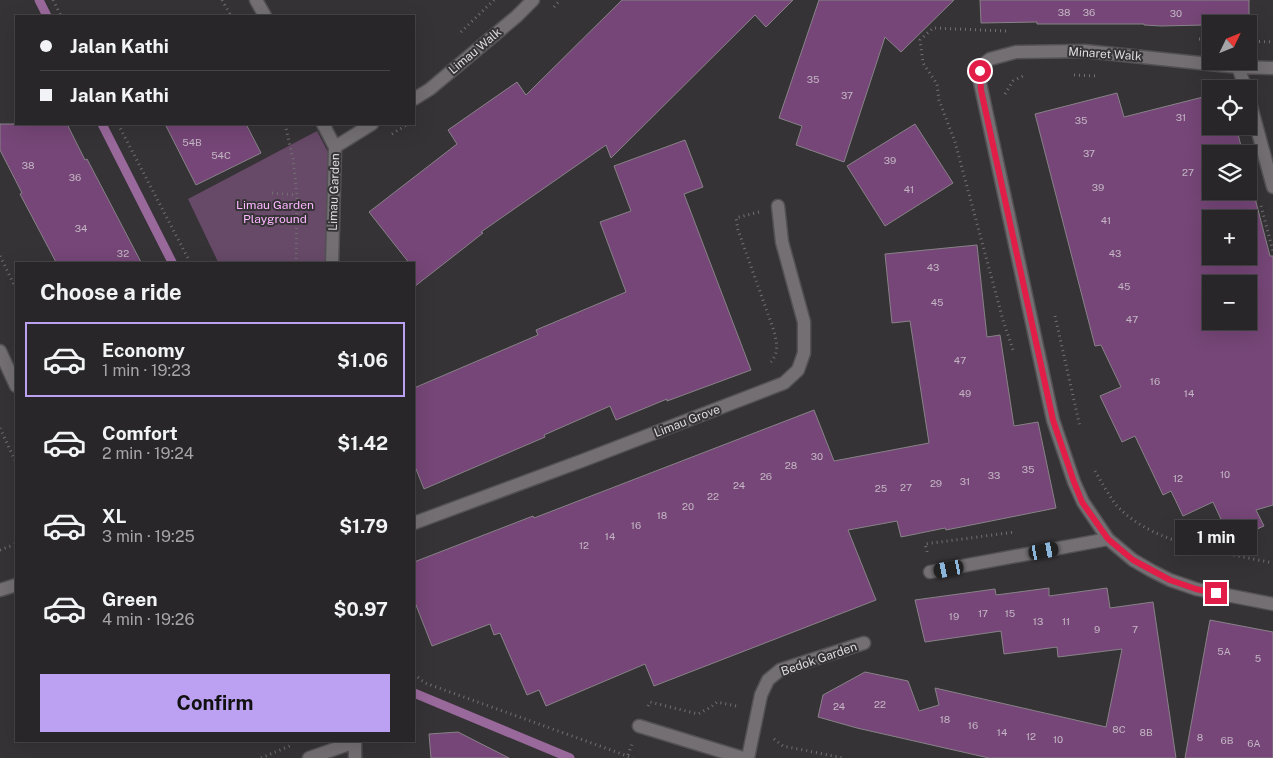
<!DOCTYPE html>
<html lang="en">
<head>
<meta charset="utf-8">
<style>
	:root { --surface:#282628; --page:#343234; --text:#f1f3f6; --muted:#a5a5a8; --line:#444345; --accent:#bca0f2 }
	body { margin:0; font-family:"Public Sans",sans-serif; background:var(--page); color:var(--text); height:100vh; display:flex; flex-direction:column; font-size:19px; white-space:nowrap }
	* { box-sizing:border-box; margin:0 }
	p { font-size:16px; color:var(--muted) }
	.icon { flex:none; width:28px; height:28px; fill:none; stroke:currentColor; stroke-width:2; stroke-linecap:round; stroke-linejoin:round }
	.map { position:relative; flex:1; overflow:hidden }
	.details { position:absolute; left:15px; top:262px; width:400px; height:480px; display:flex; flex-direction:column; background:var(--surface); border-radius:0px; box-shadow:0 5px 20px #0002,0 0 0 1px var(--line) }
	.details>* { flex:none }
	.guide { position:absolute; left:15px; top:15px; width:400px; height:110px; border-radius:0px; box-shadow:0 5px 20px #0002,0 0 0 1px var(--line); display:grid; align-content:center; height:110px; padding:0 25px; background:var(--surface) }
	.needle { width:32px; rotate:47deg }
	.controls { position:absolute; left:1202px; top:15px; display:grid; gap:10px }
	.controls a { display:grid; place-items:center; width:55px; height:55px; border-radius:0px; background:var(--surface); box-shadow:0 5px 20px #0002,0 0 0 1px var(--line); font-size:25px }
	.end { position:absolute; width:22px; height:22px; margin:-11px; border:6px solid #e11d48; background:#fff; box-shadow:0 0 0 2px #fff }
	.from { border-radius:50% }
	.bubble { position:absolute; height:35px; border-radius:0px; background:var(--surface); box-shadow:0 5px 20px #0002,0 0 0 1px var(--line); font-size:16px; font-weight:700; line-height:35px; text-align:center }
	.car { position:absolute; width:15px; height:30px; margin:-15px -8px; border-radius:6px; box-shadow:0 0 4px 1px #0007; background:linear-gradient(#222 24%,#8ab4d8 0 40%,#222 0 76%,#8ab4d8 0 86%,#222 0) }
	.guide b { display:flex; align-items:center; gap:18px; height:48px; font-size:19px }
	.guide b+b { border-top:1px solid var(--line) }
	.guide i { width:12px; height:12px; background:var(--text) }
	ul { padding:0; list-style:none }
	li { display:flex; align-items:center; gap:15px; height:75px; margin:0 10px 8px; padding:0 15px; border:2px solid transparent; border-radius:0px }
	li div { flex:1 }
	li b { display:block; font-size:19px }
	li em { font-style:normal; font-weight:700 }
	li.active { border-color:var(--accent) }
	li>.icon { width:45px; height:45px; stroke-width:1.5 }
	h2 { padding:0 25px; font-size:22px; line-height:60px }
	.cta { display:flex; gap:10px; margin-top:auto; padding:10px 25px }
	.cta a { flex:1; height:58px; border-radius:0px; background:var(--accent); color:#111; font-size:20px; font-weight:700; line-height:58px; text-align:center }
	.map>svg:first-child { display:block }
	.green { fill:#674968 }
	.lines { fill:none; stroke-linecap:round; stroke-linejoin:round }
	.stream { stroke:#9a699c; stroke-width:9 }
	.building { fill:#754677; stroke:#878387; fill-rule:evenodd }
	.street-casing { stroke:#535153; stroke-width:15 }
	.path { stroke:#727072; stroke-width:3; stroke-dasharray:1 4; stroke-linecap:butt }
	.street { stroke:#736f73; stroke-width:12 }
	.route { stroke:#e11d48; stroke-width:6 }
	.labels { text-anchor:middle; stroke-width:4; stroke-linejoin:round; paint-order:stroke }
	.number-label { font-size:10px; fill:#c4b6c4 }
	.street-label { font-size:12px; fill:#dedcde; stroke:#363336 }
	.park-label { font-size:12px; fill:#fdb6ff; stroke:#363336 }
</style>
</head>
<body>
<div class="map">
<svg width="1273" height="758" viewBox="0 0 1273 758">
	<rect width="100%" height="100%" fill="#363336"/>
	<!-- green -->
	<path class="green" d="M317 131 329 154 327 264H219L188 199Z"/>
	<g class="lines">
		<!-- stream -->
		<path class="stream" d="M39 0 47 16
			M102 124 173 264
			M414 693 570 758"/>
	</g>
	<!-- building -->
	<path class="building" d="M622 0H793L766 27 755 15 611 158 606 145 481 232 483 233 414 287V264H410L369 212 457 144 448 130 517 82 526 95Z
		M819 0H954L901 52 885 37 844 162 796 145 802 126 779 118Z
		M980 0H1249V25V24L1161 26 1144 25V24H1037V22L981 23Z
		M1117 93 1124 117 1211 95V126H1236L1243 154H1211V191H1249V175L1270 256H1273V505L1256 510 1264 526 1241 536 1235 523 1225 528 1213 502 1183 516 1171 491 1163 495 1135 436 1122 442 1100 396 1121 387 1101 345 1095 346 1035 114ZM1211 219H1249V256H1211ZM1211 284H1249V321H1211Z
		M0 124H67L85 160 87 159 142 264H57L20 194 22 193 0 150Z
		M165 124H246L261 153 196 185Z
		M915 124 953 183 885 226 847 166Z
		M685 140 703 187 684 194 751 370 667 401V399L616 420 610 406 544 435 545 437 424 489 414 464V388L538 335 536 330 626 292 600 222 631 211 614 166Z
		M977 245 987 337 1000 335 1014 426 1038 422 1056 508 946 530 945 528 901 537 897 521 848 530 876 600 654 686 645 664 546 706 539 690 527 695 500 633 494 635 490 624 432 646 414 600V562L533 516 534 518 814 410 834 461 929 443 910 321 892 323 885 254Z
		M1049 588V596L1107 588 1110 608 1153 602 1176 758H989L857 728 818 717 823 695 865 672 908 681 919 711 939 705 935 688 1106 727 1122 649 1058 657 1057 647 1004 654 1001 631 925 642 915 600 995 589 996 595Z
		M1210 620 1273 632V758H1185Z
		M458 732 509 758H431L429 734Z"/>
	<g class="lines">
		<!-- street casing -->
		<g class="street-casing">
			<path id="street" d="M256 0 265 16
				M1238 67 1246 89
				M1273 68 1238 67 1085 51 1016 52 990 59 980 67 979 78 1053 420 1074 482 1083 502 1108 539 1133 560 1152 571 1170 580 1196 589 1273 604
				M414 99 430 89 517 16 533 0
				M1249 99 1273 187
				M323 124 335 147 332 264
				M335 147 372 124
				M0 351 16 386
				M414 523 584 460 784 383 798 370 804 353V322L782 242 778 206
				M930 572 1108 539
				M0 590 16 585
				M639 726 743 758
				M309 758 355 742
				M355 758V741
				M748 758 761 695 768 680 780 670 864 643"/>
		</g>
		<!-- path -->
		<path class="path" d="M53 0 61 16
			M222 0 231 16
			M554 7 560 0
			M1006 31 933 28 920 40 923 63 937 84 939 100 955 142 1003 320 1014 353
			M461 32 494 0
			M1199 39 1211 40
			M1249 41 1273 42
			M1074 75 1097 76
			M1005 94 1013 81 1025 75
			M118 124 191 264
			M285 124 293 159 297 195 296 264
			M392 134 408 124
			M272 193 297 195
			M1261 206 1273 251
			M759 212 736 218 738 230 774 331C777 343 779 352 771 362
			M0 256 16 289
			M1055 316 1080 427
			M0 428 16 463
			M1095 471C1101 481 1112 502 1120 509 1158 546 1223 552 1273 563
			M0 550 16 544
			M927 552 925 544 1015 532
			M414 674 425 683 633 758
			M648 706 650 702 698 714 711 707 717 702 736 706
			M774 739 783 746 843 758
			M628 755 632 744
			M261 758 292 745"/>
		<!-- street -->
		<use href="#street" class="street"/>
	</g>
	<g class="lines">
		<!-- route -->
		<path class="route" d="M980 71 981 90 1053 420 1074 482 1082 502 1108 539 1133 560 1170 580 1196 589 1216 593"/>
	</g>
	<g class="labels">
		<!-- number labels -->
		<g class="number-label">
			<text x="1064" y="16">38</text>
			<text x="1089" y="16">36</text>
			<text x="1176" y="17">30</text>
			<text x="813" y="83">35</text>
			<text x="847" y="99">37</text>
			<text x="1181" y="121">31</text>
			<text x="1081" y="124">35</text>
			<text x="192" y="146">54B</text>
			<text x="1089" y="157">37</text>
			<text x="221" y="159">54C</text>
			<text x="890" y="164">39</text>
			<text x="28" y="169">38</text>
			<text x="1188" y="176">27</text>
			<text x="75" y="181">36</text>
			<text x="1098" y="191">39</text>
			<text x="909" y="193">41</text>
			<text x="1106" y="224">41</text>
			<text x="81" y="232">34</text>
			<text x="123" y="257">32</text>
			<text x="1115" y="257">43</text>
			<text x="933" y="271">43</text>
			<text x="1124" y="290">45</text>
			<text x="937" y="306">45</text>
			<text x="1132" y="323">47</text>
			<text x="960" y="364">47</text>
			<text x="1155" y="385">16</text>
			<text x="965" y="397">49</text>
			<text x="1189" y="397">14</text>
			<text x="817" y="460">30</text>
			<text x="791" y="469">28</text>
			<text x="1028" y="473">35</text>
			<text x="1225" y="478">10</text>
			<text x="994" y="479">33</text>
			<text x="766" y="480">26</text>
			<text x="1178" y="482">12</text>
			<text x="965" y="485">31</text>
			<text x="936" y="487">29</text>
			<text x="739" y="489">24</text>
			<text x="906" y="491">27</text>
			<text x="881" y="492">25</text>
			<text x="713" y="500">22</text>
			<text x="688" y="510">20</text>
			<text x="662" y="519">18</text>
			<text x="636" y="529">16</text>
			<text x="610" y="540">14</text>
			<text x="584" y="549">12</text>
			<text x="983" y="617">17</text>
			<text x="1010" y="617">15</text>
			<text x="954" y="620">19</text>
			<text x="1038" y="625">13</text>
			<text x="1066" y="625">11</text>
			<text x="1097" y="633">9</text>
			<text x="1135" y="633">7</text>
			<text x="1224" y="655">5A</text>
			<text x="1258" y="662">5</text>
			<text x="880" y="708">22</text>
			<text x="839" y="710">24</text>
			<text x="945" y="723">18</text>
			<text x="973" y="729">16</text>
			<text x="1119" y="733">8C</text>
			<text x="1002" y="736">14</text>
			<text x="1146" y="736">8B</text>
			<text x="1031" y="740">12</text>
			<text x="1200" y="741">8</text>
			<text x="1058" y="743">10</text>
			<text x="1227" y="744">6B</text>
			<text x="1254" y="747">6A</text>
		</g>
		<!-- street labels -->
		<g class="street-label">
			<text transform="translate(475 51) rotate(-40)" y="4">Limau Walk</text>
			<text transform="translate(1105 54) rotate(4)" y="4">Minaret Walk</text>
			<text transform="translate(334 192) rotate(-88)" y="4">Limau Garden</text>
			<text transform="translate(687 421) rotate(-21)" y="4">Limau Grove</text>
			<text transform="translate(819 659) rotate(-19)" y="4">Bedok Garden</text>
		</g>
		<!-- park labels -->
		<g class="park-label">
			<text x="275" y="209">Limau Garden<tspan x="275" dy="14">Playground</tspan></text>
		</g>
	</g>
</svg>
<div class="controls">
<a><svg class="needle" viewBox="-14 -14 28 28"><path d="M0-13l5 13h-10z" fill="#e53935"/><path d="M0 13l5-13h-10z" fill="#a5a5a8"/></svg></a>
<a><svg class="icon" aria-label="locate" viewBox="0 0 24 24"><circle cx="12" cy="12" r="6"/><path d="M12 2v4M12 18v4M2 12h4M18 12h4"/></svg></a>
<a><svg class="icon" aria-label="layers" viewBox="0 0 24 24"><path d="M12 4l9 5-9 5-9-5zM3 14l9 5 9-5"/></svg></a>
<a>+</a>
<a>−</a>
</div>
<i class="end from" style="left:980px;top:71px"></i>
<i class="end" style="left:1216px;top:593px"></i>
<div class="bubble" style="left:1175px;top:520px;width:82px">1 min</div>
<i class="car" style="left:1044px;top:551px;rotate:80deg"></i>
<i class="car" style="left:949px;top:569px;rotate:259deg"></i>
<div class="guide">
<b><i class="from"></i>Jalan Kathi</b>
<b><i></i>Jalan Kathi</b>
</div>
<section class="details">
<h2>Choose a ride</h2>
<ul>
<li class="active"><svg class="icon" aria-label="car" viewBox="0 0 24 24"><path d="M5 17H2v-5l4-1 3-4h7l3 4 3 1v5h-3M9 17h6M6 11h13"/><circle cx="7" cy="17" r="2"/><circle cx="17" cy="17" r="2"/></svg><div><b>Economy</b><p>1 min · 19:23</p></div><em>$1.06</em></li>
<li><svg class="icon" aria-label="car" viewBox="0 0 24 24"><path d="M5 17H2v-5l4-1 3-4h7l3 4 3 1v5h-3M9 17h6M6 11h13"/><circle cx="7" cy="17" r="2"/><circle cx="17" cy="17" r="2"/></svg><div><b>Comfort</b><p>2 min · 19:24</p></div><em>$1.42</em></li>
<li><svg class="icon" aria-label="car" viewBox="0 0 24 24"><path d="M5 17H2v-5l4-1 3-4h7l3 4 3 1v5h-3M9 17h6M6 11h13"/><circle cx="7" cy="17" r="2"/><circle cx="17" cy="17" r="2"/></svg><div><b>XL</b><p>3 min · 19:25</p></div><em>$1.79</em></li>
<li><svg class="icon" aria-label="car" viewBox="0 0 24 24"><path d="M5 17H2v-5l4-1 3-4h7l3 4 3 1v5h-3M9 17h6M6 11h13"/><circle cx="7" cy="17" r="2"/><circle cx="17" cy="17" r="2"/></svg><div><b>Green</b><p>4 min · 19:26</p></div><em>$0.97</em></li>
</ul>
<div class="cta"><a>Confirm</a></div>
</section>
</div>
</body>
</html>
